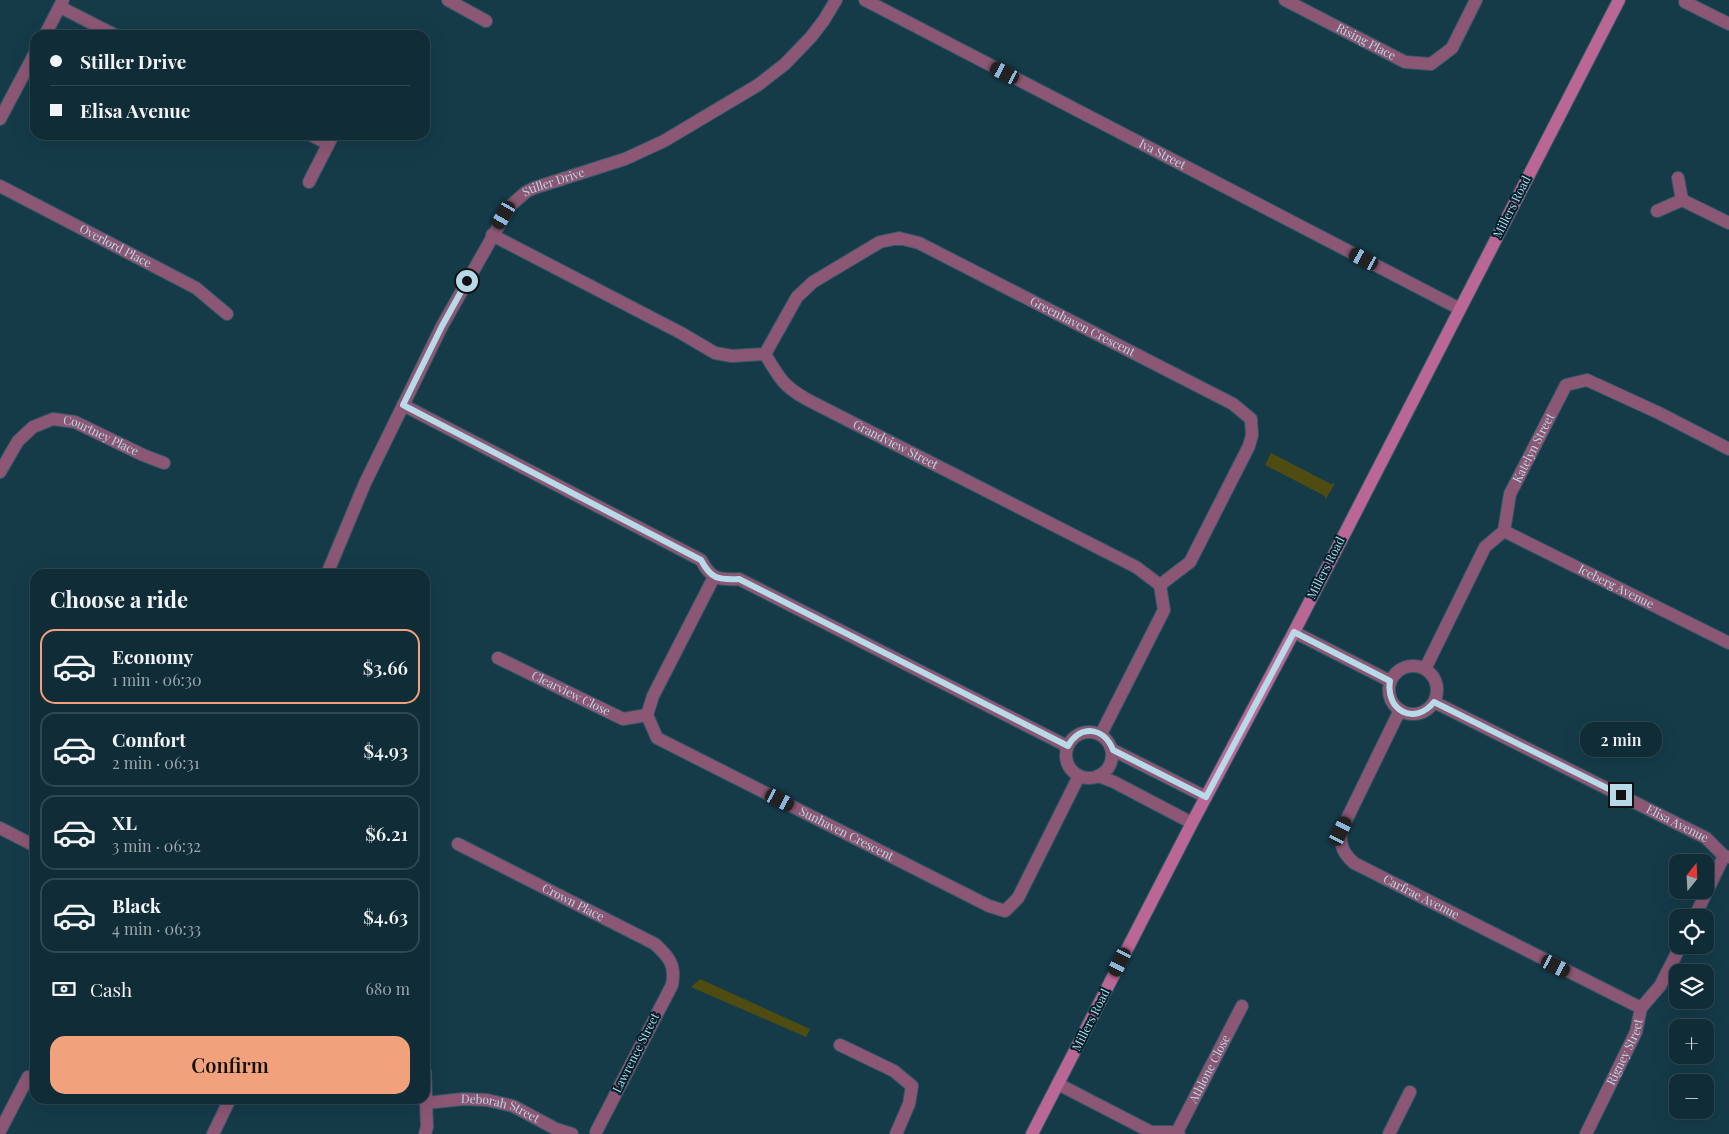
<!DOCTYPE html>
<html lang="en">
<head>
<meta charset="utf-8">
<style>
	:root { --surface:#102c37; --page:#1e3842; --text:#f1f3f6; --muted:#9ca7ad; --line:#304852; --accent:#f1a17b }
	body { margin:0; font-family:"Playfair Display",serif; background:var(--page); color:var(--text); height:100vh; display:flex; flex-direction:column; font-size:19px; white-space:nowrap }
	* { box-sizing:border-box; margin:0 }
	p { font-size:16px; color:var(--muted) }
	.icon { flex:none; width:28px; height:28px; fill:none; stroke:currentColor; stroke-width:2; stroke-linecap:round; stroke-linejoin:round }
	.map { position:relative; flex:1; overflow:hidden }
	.panel { position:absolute; left:30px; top:569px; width:400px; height:535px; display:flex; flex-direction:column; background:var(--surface); border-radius:15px; box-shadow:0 5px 20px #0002,0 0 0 1px var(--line) }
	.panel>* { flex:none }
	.hud { position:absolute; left:30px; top:30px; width:400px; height:110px; border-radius:15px; box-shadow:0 5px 20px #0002,0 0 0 1px var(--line); display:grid; align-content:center; height:110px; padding:0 20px; background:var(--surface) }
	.needle { width:32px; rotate:18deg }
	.tools { position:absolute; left:1669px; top:854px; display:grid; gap:10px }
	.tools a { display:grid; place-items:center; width:45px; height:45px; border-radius:10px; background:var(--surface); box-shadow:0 5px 20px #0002,0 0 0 1px var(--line); font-size:25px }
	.end { position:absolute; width:22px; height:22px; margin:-11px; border:6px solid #b8dae8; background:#111; box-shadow:0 0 0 2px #111 }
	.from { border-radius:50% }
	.bubble { position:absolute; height:35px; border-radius:15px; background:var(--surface); box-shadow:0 5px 20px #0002,0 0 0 1px var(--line); font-size:16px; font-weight:600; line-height:35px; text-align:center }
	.car { position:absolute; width:15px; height:30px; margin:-15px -8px; border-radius:6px; box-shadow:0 0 4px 1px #0007; background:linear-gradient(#222 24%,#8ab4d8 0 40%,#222 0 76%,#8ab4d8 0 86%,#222 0) }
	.hud b { display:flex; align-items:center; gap:18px; height:48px; font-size:19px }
	.hud b+b { border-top:1px solid var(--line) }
	.hud i { width:12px; height:12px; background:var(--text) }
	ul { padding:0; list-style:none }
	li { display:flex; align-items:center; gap:15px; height:75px; margin:0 10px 8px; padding:0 10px; border:2px solid var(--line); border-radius:15px }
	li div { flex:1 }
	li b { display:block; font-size:19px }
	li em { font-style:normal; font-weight:600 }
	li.current { border-color:var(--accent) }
	li>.icon { width:45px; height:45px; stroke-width:1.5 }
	h2 { padding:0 20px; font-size:22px; line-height:60px }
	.pay { display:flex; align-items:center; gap:12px; height:55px; padding:0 20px; font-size:19px }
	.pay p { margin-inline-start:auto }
	.button { display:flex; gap:10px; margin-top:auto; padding:10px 20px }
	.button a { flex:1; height:58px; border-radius:15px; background:var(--accent); color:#111; font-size:20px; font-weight:600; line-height:58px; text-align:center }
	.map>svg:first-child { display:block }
	.green { fill:#4f4c12 }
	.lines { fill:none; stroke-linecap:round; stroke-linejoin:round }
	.street-casing { stroke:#325866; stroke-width:14 }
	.secondary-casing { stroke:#325866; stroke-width:14 }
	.street { stroke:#8c5774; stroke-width:12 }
	.secondary { stroke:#bb6796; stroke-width:12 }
	.route { stroke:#b8dae8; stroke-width:6 }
	.labels { text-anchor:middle; stroke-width:4; stroke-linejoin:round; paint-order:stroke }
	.street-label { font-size:12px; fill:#b8dae8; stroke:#02212c }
</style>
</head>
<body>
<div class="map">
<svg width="1729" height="1134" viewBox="0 0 1729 1134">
	<rect width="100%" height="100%" fill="#153b49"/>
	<!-- green -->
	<path class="green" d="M1271 453 1331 484 1335 483 1326 499 1325 496 1265 465Z
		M700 979 810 1029 806 1037 691 987Z"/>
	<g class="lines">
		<!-- street casing -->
		<g class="street-casing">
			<g id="street">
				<path d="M448 0 486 21"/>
				<path id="s1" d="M865 0 1460 309"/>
				<path id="s2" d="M1285 0 1405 62 1431 64 1452 48 1476 0"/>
				<path d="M1685 2 1729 24"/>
				<path d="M60 7 115 35"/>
				<path d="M45 35 63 0"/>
				<path d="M0 119 35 53"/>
				<path d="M311 135 328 144"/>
				<path d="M309 182 333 135"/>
				<path id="s3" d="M0 186 196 288 227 314"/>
				<path d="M1682 200 1729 223"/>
				<path d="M1657 211 1682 200 1678 178"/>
				<path id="s4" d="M492 235 681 333 715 353 732 356 765 354C780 379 783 386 808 400L1136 567 1160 585 1164 610 1101 734"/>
				<path id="s5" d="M765 354 797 297 813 282 880 242 899 238 919 243 1233 404 1251 419 1252 435 1249 446 1190 562 1160 585"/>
				<path d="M403 405 701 560C711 579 718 580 739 579L1067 746"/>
				<path id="s6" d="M0 472 18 441 33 427 53 419 75 422 143 455 164 463"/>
				<path id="s7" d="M1504 531 1729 643"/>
				<path id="s8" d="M327 574 365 483 442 326 510 206 526 192 534 188 625 159 664 141 758 85 785 64 811 37 824 20 836 0"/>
				<path id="s9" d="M714 577 653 696 647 715 657 738 989 906 1005 911 1018 898 1079 776"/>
				<path d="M1294 632 1390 681"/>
				<path id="s10" d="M498 658 623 719 647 715"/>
				<circle cx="1413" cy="690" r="24"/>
				<path id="s11" d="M1425 669 1485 547 1504 531 1510 494 1566 385 1587 380 1659 413 1729 449"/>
				<path id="s12" d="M1434 702 1706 838 1724 856 1729 857"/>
				<path id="s13" d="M1400 710 1341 831C1340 846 1343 853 1354 863L1641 1008"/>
				<circle cx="1089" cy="755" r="23"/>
				<path d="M1113 750 1206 797"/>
				<path d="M1098 776 1114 782 1192 823"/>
				<path d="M0 828 35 846"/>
				<path id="s14" d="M458 844 655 944C669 957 676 965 672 985L596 1132"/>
				<path d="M1694 918 1724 856"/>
				<path d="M840 1045 894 1071 912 1086 909 1104 896 1134"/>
				<path d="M425 1072 427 1127 425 1134"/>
				<path d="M1058 1084 1151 1132H1177L1179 1134"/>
				<path id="s15" d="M426 1103 463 1099 487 1100 513 1106 556 1129 572 1134"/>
				<path d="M0 1131 28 1077"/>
				<path id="s16" d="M1177 1132 1242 1006"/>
				<path d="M213 1134 230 1099"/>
				<path d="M1389 1134 1410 1092"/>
				<path id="s17" d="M1586 1134 1636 1032 1641 1008 1660 986 1681 945"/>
			</g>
		</g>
		<!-- secondary casing -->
		<g class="secondary-casing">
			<path id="secondary" d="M1032 1134 1192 823 1294 632 1619 0"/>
		</g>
		<!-- street -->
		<use href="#street" class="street"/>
		<!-- secondary -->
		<use href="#secondary" class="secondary"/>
	</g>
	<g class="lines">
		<!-- route -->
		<path class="route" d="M467 281 442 326 403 405 701 560C711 579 718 580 739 579L1068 746C1080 724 1104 727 1113 750L1206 797 1294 632 1390 681C1385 711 1415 726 1434 702L1621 795"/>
	</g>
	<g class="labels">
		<!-- street labels -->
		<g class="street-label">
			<text dy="4" stroke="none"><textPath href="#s2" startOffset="91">Rising Place</textPath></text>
			<text dy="4" stroke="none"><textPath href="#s1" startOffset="335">Iva Street</textPath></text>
			<text dy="4" stroke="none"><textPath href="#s8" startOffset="462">Stiller Drive</textPath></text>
			<text transform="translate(1512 207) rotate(-63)" y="4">Millers Road</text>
			<text dy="4" stroke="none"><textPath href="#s3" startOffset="130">Overlord Place</textPath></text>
			<text dy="4" stroke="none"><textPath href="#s5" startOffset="389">Greenhaven Crescent</textPath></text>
			<text dy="4" stroke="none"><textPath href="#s6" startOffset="129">Courtney Place</textPath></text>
			<text dy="4" stroke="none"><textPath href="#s4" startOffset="465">Grandview Street</textPath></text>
			<text dy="4" stroke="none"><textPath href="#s11" startOffset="250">Katelyn Street</textPath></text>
			<text transform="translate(1326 568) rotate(-63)" y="4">Millers Road</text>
			<text dy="4" stroke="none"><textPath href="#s7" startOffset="125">Iceberg Avenue</textPath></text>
			<text dy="4" stroke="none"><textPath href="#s10" startOffset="81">Clearview Close</textPath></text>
			<text dy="4" stroke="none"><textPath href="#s12" startOffset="272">Elisa Avenue</textPath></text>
			<text dy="4" stroke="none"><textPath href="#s9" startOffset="391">Sunhaven Crescent</textPath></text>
			<text dy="4" stroke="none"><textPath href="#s13" startOffset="246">Carfrae Avenue</textPath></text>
			<text dy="4" stroke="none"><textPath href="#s14" startOffset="129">Crown Place</textPath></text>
			<text transform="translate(1091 1020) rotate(-63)" y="4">Millers Road</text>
			<text dy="4" stroke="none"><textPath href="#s17" startOffset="91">Rigney Street</textPath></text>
			<text transform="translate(636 1053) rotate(-63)" y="4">Lawrence Street</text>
			<text dy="4" stroke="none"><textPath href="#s16" startOffset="71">Athlone Close</textPath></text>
			<text dy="4" stroke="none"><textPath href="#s15" startOffset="76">Deborah Street</textPath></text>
		</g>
	</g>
</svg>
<div class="tools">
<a><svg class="needle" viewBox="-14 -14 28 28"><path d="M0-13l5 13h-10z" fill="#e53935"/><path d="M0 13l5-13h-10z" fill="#9ca7ad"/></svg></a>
<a><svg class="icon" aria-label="locate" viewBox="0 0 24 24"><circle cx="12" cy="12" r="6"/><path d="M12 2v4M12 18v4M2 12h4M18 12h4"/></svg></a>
<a><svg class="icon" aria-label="layers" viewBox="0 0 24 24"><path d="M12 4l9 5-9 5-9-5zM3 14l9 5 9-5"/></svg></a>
<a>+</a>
<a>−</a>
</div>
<i class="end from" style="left:467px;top:281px"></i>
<i class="end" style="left:1621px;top:795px"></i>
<div class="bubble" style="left:1580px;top:722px;width:82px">2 min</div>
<i class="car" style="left:1005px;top:73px;rotate:297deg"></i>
<i class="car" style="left:504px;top:215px;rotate:210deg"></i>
<i class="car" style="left:1364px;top:259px;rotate:298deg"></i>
<i class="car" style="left:780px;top:800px;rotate:117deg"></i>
<i class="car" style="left:1341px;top:831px;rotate:26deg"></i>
<i class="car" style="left:1120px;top:962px;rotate:207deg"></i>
<i class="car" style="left:1556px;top:966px;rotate:117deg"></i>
<div class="hud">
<b><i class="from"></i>Stiller Drive</b>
<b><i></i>Elisa Avenue</b>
</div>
<section class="panel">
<h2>Choose a ride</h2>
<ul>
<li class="current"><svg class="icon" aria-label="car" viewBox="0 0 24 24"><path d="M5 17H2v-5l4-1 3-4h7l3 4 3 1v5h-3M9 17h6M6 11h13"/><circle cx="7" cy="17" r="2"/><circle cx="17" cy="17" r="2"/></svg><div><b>Economy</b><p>1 min · 06:30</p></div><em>$3.66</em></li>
<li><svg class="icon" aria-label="car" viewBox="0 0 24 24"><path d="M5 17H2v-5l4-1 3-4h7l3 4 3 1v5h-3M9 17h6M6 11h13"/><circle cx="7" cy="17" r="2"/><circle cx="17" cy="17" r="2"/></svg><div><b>Comfort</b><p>2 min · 06:31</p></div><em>$4.93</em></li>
<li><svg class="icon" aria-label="car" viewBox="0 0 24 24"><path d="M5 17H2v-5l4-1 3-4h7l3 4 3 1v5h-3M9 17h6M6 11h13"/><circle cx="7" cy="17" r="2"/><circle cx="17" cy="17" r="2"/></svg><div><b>XL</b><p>3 min · 06:32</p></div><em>$6.21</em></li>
<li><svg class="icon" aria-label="car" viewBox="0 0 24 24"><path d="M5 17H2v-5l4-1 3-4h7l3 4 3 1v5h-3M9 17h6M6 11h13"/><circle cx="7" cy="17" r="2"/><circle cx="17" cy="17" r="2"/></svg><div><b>Black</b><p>4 min · 06:33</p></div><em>$4.63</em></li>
</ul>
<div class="pay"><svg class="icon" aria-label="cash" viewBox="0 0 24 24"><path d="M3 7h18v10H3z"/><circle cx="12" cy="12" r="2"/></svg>Cash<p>680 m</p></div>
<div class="button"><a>Confirm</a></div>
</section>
</div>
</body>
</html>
